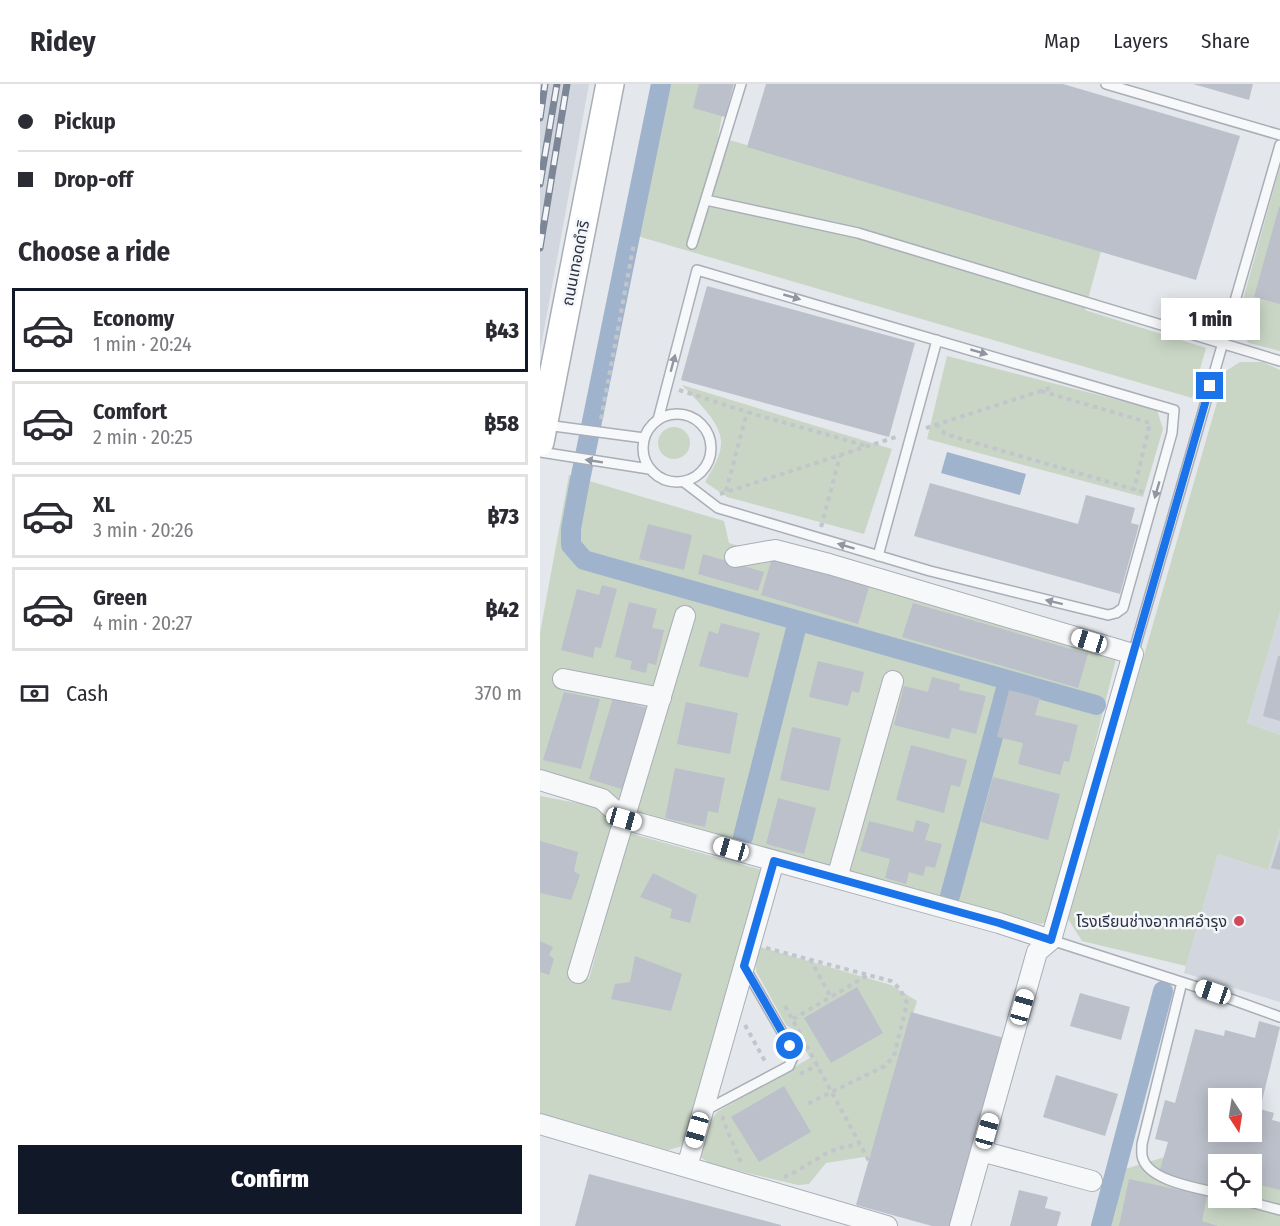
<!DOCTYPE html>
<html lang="en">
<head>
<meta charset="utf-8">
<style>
	:root { --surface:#fff; --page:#f7f7f7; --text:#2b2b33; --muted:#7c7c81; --line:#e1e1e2; --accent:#111827 }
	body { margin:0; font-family:"Fira Sans Condensed","Noto Sans Thai",sans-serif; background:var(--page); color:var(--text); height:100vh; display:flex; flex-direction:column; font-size:22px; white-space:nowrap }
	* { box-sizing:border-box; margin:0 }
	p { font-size:20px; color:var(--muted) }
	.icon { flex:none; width:33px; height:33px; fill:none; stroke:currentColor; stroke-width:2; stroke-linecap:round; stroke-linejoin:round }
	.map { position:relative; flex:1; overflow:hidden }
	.side { display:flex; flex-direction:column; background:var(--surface); width:540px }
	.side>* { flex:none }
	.hud { display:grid; align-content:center; height:132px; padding:0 18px; background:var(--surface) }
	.needle { width:39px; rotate:168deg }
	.controls { position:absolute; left:668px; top:1004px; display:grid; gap:12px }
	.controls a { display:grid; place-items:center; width:54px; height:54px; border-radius:0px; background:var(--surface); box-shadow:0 3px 15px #0003; font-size:30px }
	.end { position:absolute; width:27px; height:27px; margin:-14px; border:8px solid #1a73e8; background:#fff; box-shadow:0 0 0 3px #fff }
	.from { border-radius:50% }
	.bubble { position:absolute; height:42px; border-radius:0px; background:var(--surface); box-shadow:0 3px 15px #0003; font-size:20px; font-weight:800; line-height:42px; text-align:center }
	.car { position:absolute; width:18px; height:36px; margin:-18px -9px; border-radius:8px; box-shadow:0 0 4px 2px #0007; background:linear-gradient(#fff 24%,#345 0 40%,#fff 0 76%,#345 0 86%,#fff 0) }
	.hud b { display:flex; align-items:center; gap:21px; height:57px; font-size:22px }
	.hud b+b { border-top:2px solid var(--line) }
	.hud i { width:15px; height:15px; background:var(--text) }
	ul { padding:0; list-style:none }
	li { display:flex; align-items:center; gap:18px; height:84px; margin:0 12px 9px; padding:0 6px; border:3px solid var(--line); border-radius:0px }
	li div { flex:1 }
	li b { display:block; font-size:22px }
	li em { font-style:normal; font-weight:800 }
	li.on { border-color:var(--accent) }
	li>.icon { width:54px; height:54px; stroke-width:1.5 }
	h2 { padding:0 18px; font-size:27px; line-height:72px }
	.pay { display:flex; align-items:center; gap:15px; height:66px; padding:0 18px; font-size:22px }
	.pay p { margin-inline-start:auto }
	.cta { display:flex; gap:12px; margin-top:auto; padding:12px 18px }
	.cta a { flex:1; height:69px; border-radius:0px; background:var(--accent); color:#fff; font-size:24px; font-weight:800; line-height:69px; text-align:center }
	header { display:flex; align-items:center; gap:36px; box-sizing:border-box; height:84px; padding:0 30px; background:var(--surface); border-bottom:2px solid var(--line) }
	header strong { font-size:28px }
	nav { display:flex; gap:33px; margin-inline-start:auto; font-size:21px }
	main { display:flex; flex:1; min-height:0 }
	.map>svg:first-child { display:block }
	.built { fill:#d2d6de }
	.green { fill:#c9d6c5 }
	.water { fill:#9fb4cc }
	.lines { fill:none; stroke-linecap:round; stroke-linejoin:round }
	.canal { stroke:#9fb4cc; stroke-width:20 }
	.building { fill:#bbc0ca; fill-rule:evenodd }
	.lane-casing { stroke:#a9aeb7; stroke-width:12 }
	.street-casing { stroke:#a9aeb7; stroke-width:22 }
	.secondary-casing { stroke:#a9aeb7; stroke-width:30 }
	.path { stroke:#c2c5cb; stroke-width:4; stroke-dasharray:4.5 4.5; stroke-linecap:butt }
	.lane { stroke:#f7f8fa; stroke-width:9 }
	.street { stroke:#f7f8fa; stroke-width:20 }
	.secondary { stroke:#fff; stroke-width:27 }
	.rail-casing { stroke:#7d8696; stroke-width:7 }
	.rail { stroke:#f4f6f9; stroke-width:4.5; stroke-dasharray:14; stroke-linecap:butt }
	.oneway { fill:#9196a0 }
	.route { stroke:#1a73e8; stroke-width:8 }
	.poi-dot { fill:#d1495b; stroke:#f4f6f9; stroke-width:2 }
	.labels { text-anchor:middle; stroke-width:5; stroke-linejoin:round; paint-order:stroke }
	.street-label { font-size:16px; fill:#2b3445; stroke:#f4f6f9 }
	.poi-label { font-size:16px; fill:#2b3445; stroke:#f4f6f9; text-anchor:end }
</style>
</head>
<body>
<header>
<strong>Ridey</strong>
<nav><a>Map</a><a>Layers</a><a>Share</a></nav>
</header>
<main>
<section class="side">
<div class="hud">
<b><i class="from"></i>Pickup</b>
<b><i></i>Drop-off</b>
</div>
<h2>Choose a ride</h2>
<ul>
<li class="on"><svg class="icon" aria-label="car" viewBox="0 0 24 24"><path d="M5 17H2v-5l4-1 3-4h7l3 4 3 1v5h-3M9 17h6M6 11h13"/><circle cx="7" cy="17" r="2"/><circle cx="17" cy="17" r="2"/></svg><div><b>Economy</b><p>1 min · 20:24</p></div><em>฿43</em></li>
<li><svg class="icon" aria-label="car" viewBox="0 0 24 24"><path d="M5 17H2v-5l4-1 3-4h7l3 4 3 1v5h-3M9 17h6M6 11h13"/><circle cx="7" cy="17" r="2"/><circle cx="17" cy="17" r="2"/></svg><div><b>Comfort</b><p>2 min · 20:25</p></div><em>฿58</em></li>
<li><svg class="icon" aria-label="car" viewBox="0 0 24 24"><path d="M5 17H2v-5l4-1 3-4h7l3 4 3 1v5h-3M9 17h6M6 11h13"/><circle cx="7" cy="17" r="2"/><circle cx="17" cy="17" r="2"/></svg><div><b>XL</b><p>3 min · 20:26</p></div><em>฿73</em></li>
<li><svg class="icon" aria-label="car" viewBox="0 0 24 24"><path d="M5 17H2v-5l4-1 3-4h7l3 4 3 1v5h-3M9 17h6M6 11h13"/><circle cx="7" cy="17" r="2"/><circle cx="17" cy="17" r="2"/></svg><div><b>Green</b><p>4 min · 20:27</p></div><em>฿42</em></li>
</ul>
<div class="pay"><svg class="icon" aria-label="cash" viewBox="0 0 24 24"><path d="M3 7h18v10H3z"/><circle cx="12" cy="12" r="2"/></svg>Cash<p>370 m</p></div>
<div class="cta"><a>Confirm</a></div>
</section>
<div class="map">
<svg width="740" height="1142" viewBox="0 0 740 1142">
	<rect width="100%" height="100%" fill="#e4e7ec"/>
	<!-- built -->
	<path class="built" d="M0 0H49L0 268Z
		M740 528V651L707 639Z
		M740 745V918L644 889 678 770 728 786Z"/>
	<!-- green -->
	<path class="green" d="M127 0H188L178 53 563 160 545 226 666 264 652 314 97 152Z
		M740 83V267L709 259 695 244Z
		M407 272 617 326 623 345 603 413 387 355Z
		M700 278H723L740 286V528L707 639 740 651V745L728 786 678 770 646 882 542 857 528 835 686 287Z
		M142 301 352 365 324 450 187 413 165 398C171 387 181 373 181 359 182 339 155 315 142 301Z
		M118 359a16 16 0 1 1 32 0a16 16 0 1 1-32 0Z
		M29 391 184 437 189 459 576 575 511 837 500 840 102 733 73 711 0 691V549Z
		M0 712 58 723 74 740 32 893 49 895 89 749 222 786 143 1062 128 1066 0 1029Z
		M217 862 351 901 377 917 330 1072 286 1079 269 1100 258 1101 170 1080 161 1073 168 1041 177 1028 270 974 253 945 246 941 216 887Z
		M638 1069 678 1083V1113H711V1094L740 1103V1142H569L585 1085Z"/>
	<!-- water -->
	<path class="water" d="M407 368 486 390 480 411 401 389Z"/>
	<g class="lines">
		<!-- canal -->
		<path class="canal" d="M121 0 39 401 31 445V461L44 476 556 621
			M203 753 258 537
			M410 812 468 597
			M561 1142 623 907"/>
	</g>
	<!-- building -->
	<path class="building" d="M159 0H194L185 33 153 24Z
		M226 0H523L700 52 656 196 207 63Z
		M653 0H713L709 16Z
		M739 123H740V220L714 213Z
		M167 202 375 259 349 353 141 296Z
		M390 399 538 440 546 411 595 424 591 439 599 441 580 510 374 452Z
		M108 440 152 451 144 486 99 475Z
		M163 470 224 488 218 507 158 490Z
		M232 474 329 503 318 540 221 511Z
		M62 501 77 505 61 564 55 563 53 574 21 566 37 505 59 511Z
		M89 518 117 525 112 544 124 546 116 581 108 579 106 589 90 585 92 577 75 573Z
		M373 519 548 570 538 604 362 553Z
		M181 539 220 549 208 594 159 582 169 547 178 550Z
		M738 572H740V637L723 632Z
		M278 577 324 588 319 609 312 607 308 622 269 613Z
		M392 593 420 600 419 606 446 612 436 650 412 644 409 655 354 641 364 602 388 608Z
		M469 606 500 614 495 631 538 641 529 678 524 677 520 691 478 680 483 659 457 653Z
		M24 608 60 615 41 685 3 676Z
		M73 614 110 625 85 706 49 695Z
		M146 618 198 629 190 670 137 660Z
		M252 643 301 654 289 707 240 696Z
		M371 661 427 676 420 703 411 701 404 729 356 716Z
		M135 684 185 694 178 729 168 727 165 743 125 734Z
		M453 693 520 710 508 756 441 738Z
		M238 714 276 724 264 770 226 760Z
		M376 736 390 740 385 756 402 760 395 784 386 782 383 792 369 788 366 800 345 794 350 775 320 767 329 737 373 748Z
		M740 755V786L731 784Z
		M0 757 38 768 34 787 40 791 31 816 0 809Z
		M113 789 157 811 150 839 130 834 132 825 100 813Z
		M0 857 13 863 9 871 14 875 9 891 0 888Z
		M95 872 142 890 131 927 71 915 75 900 90 898Z
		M317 903 343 949 291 979 264 934Z
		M540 909 590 923 581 956 530 942Z
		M371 928 464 954 411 1142H392L316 1121Z
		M719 937 740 943 720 1025 734 1029 732 1036 740 1038V1106L711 1099V1080H678V1090L671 1089 668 1101 619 1089 628 1058 615 1055 625 1016 635 1019 655 945 684 952 685 946 715 954ZM678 1014H711V1047H678Z
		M516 991 578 1010 565 1052 503 1033Z
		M244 1002 271 1048 219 1078 191 1033Z
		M49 1090 241 1141V1142H35Z
		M589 1095 667 1112 662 1137 678 1142H579Z
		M479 1106 508 1113 505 1124 521 1128 517 1142H470Z"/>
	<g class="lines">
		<!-- lane casing -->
		<g class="lane-casing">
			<path id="lane" d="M566 0 740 51
				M166 116 318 149 740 277
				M152 160 201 0
				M103 364a34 34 0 1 1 68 0a34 34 0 1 1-68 0Z
				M118 336 157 186 634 326 632 349 583 524 576 529 568 531 390 487 178 424 144 398
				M6 341 104 354
				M0 368 109 385
				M338 472 397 256
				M593 570 740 61
				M511 856 660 904 740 933
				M642 898 602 1060C602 1065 601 1071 603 1075 610 1097 658 1104 678 1109
				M166 1026 249 982 253 973 250 962 205 884
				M691 1113 740 1126"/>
		</g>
		<!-- street casing -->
		<g class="street-casing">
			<path id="street" d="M195 473 235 466 289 480 593 570 511 856 497 868 420 1142
				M23 595 121 614
				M0 696 62 715 84 735 459 839 511 856
				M297 794 353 597
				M38 889 145 532
				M0 1040 347 1142
				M441 1067 552 1097
				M147 1083 234 777"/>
		</g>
		<!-- secondary casing -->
		<g class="secondary-casing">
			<path id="secondary" d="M0 358 70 0"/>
		</g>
		<!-- path -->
		<path class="path" d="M139 306 207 328 327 362
			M501 307 610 339 594 406
			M61 335 94 159
			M396 340 405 350 603 408
			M386 344 510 304
			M186 407 207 328
			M180 410 356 353
			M281 443 300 372
			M226 864 351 897 360 905 367 919 354 972 345 982 265 1021
			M270 875 291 913
			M245 922 329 1077
			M253 935 328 891
			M205 941 226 979
			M260 990 278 981
			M183 1032V1036L202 1081
			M244 1093C259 1087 272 1077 287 1069 297 1064 308 1062 320 1060"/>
		<!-- lane -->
		<use href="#lane" class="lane"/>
		<!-- street -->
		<use href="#street" class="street"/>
		<!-- secondary -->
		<use href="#secondary" class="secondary"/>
		<!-- rail casing -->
		<g class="rail-casing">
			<path id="rail" d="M0 34 5 0
				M0 100 17 0
				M0 164 27 0"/>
		</g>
		<!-- rail -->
		<use href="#rail" class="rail"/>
	</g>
	<!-- one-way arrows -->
	<defs><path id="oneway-solid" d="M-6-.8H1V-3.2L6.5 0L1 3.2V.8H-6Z" transform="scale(1.5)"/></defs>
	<g class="oneway">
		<use href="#oneway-solid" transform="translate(252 213) rotate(16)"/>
		<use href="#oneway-solid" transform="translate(439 268) rotate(16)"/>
		<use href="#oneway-solid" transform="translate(133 279) rotate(-75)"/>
		<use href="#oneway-solid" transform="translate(54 377) rotate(-171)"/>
		<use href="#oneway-solid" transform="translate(617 406) rotate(106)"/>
		<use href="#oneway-solid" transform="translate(306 462) rotate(-163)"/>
		<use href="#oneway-solid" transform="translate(514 518) rotate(-166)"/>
	</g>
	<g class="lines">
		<!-- route -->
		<path class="route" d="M250 962 204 882 234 777 459 839 511 856 670 302"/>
	</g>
	<!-- markers -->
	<circle class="poi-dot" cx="699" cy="837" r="6"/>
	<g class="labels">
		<!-- street labels -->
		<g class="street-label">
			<text transform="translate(35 179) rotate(-79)" y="6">ถนนเทอดดำริ</text>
		</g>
		<!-- poi labels -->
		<g class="poi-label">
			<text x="687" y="843">โรงเรียนช่างอากาศอำรุง</text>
		</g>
	</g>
</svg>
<div class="controls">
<a><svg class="needle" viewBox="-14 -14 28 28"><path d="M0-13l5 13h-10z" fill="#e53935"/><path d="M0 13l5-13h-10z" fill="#7c7c81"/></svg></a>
<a><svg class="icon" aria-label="locate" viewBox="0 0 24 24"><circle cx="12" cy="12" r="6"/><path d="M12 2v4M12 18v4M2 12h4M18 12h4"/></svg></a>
</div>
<i class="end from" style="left:250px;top:962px"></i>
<i class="end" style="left:670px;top:302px"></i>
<div class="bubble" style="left:621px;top:214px;width:99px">1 min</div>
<i class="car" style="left:549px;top:557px;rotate:287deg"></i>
<i class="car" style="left:84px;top:735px;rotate:106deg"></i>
<i class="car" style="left:191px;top:765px;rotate:286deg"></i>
<i class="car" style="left:673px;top:908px;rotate:289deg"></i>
<i class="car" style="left:482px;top:923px;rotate:16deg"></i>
<i class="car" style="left:157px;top:1046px;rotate:196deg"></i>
<i class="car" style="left:447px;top:1047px;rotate:16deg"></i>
</div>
</main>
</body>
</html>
